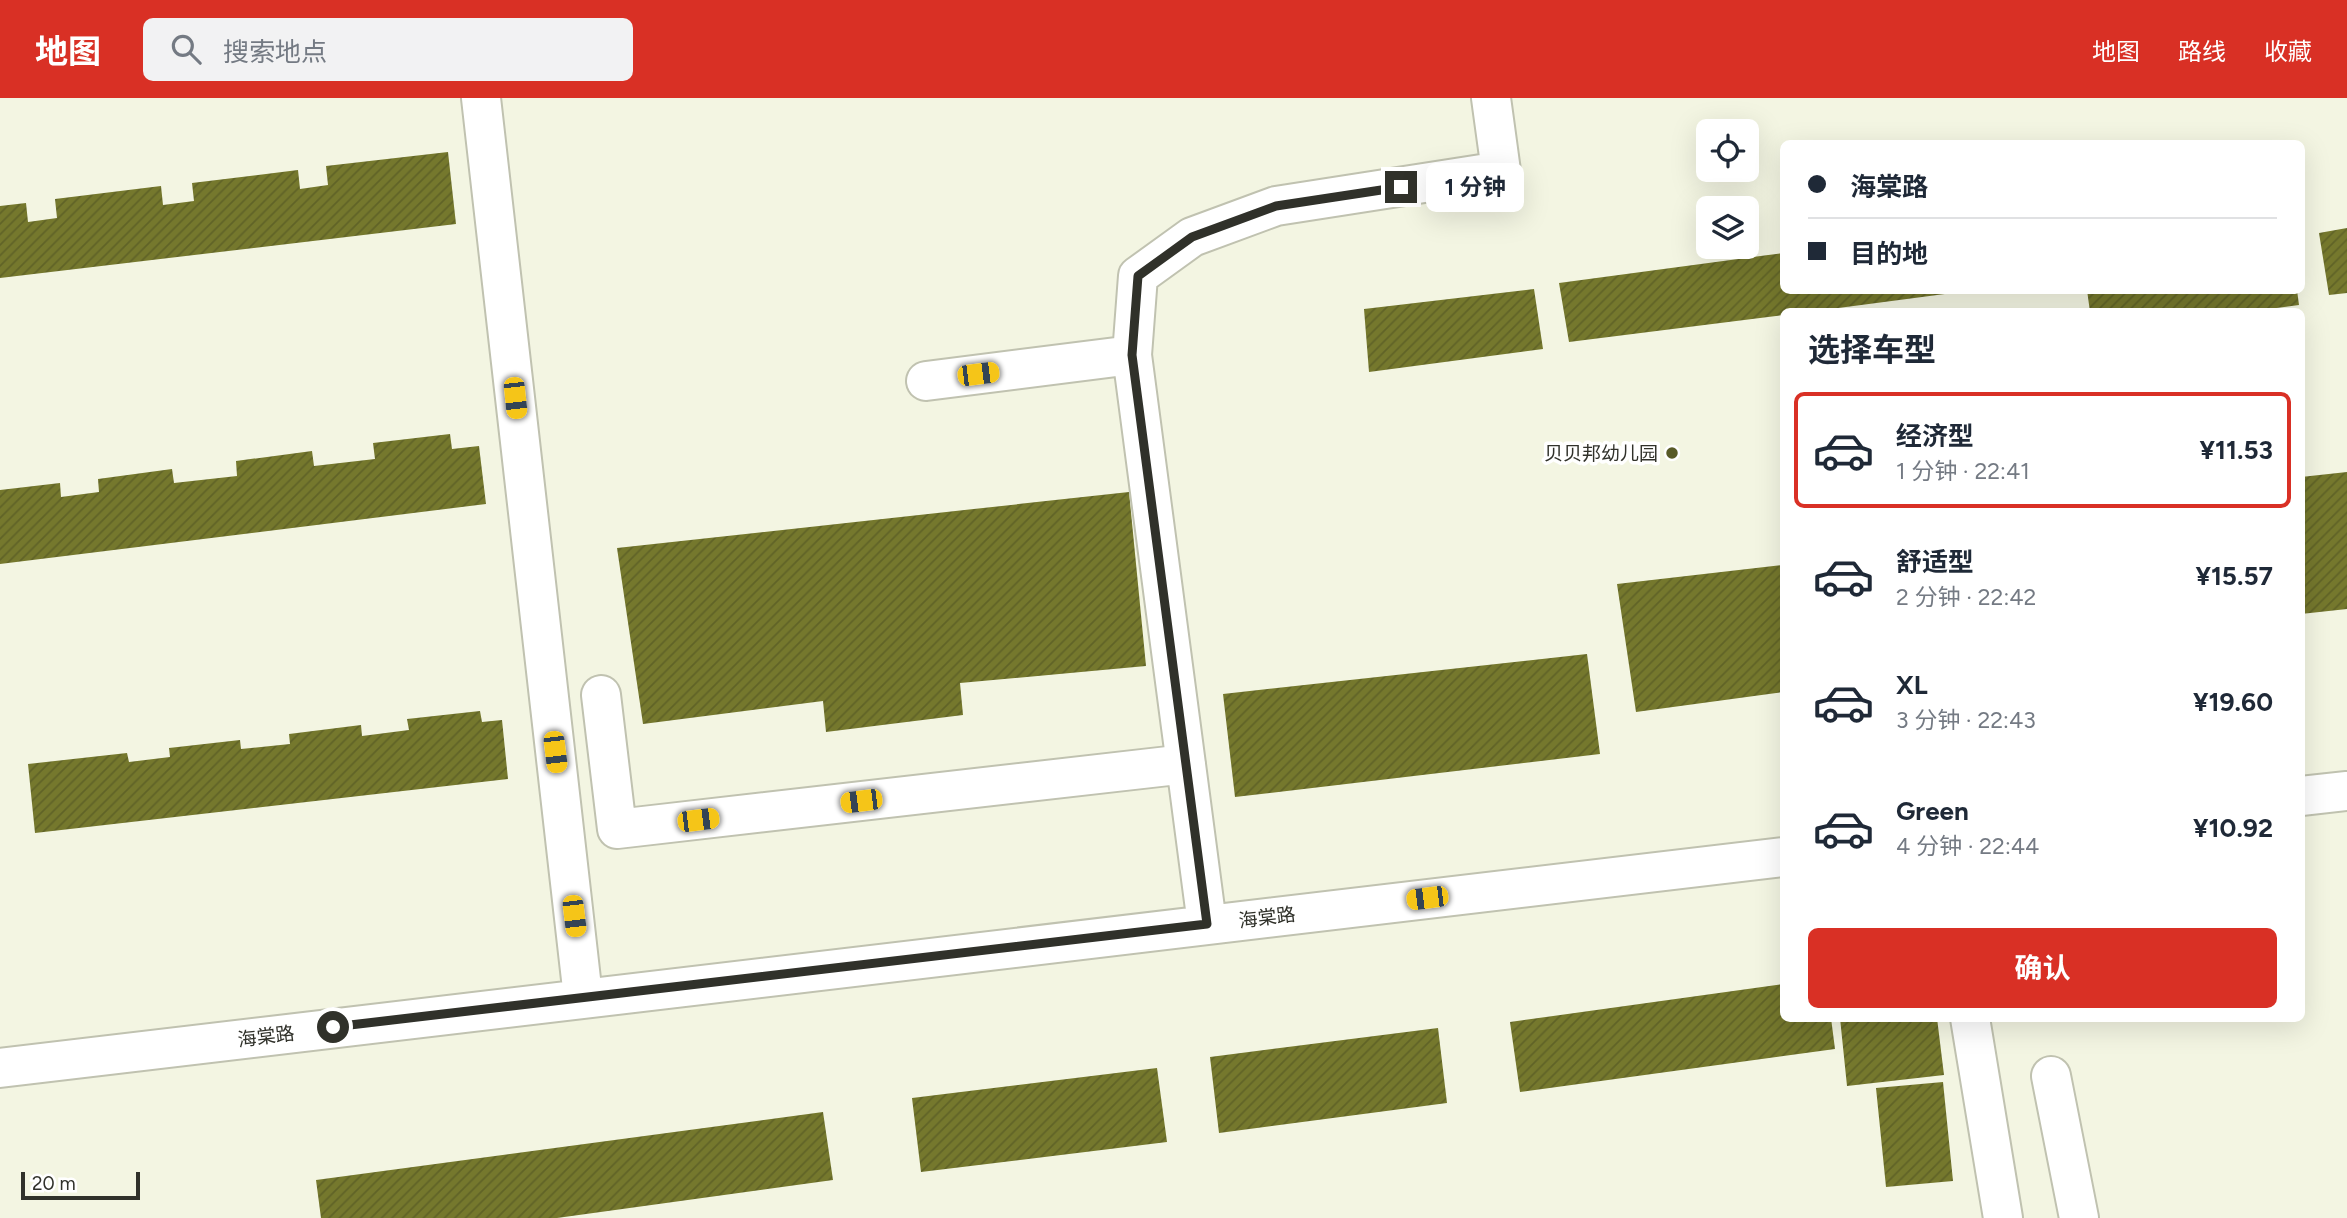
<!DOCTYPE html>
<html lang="zh">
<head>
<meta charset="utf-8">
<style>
	:root { --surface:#fff; --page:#f2f2f3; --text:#1f2937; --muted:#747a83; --line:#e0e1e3; --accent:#d93025 }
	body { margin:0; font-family:Figtree,"Noto Sans SC",sans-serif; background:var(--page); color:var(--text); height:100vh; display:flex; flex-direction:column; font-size:26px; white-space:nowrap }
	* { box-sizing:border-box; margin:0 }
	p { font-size:23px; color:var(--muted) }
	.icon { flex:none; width:38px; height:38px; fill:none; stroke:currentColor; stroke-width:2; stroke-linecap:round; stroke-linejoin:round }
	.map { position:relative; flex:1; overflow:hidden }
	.sheet { position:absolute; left:1780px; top:210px; width:525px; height:714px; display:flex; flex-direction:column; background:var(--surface); border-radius:10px; box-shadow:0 7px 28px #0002 }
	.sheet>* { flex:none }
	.guide { position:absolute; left:1780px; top:42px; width:525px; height:154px; border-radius:10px; box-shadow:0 7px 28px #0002; display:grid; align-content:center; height:154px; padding:0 28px; background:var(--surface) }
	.fabs { position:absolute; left:1696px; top:21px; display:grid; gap:14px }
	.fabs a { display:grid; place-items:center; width:63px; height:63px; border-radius:10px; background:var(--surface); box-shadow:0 7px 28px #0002; font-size:35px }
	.scale { position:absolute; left:21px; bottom:18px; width:119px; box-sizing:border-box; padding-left:7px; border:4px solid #30312a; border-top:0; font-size:19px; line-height:24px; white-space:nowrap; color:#30312a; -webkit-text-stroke:5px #fff; paint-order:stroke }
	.end { position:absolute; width:32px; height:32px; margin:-16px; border:9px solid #30312a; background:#fff; box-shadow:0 0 0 4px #fff }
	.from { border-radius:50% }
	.bubble { position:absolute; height:49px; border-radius:10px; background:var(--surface); box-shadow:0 7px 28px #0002; font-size:23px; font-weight:700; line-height:49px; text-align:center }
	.car { position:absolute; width:21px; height:42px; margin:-21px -10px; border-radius:9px; box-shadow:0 0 5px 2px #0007; background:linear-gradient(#f5c518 24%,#345 0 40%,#f5c518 0 76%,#345 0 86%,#f5c518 0) }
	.guide b { display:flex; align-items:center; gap:24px; height:66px; font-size:26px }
	.guide b+b { border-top:2px solid var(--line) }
	.guide i { width:18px; height:18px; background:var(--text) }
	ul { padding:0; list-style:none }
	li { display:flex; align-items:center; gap:21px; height:116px; margin:0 14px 10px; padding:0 14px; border:4px solid transparent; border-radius:10px }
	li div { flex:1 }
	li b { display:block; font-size:26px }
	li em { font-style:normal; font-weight:700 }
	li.selected { border-color:var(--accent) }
	li>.icon { width:63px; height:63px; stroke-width:1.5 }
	h2 { padding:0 28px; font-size:32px; line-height:84px }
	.button { display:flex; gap:14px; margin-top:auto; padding:14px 28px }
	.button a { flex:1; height:80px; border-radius:10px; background:var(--accent); color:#fff; font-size:28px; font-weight:700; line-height:80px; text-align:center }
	header { display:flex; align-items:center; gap:42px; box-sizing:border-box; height:98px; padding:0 35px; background:var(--accent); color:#fff }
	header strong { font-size:33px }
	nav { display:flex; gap:38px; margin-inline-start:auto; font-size:24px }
	.search { width:490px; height:63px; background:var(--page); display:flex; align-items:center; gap:18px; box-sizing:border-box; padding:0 24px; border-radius:10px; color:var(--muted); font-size:26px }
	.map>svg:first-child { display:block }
	.building { fill:url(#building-hatch) }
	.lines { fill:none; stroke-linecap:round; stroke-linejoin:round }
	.minor-casing { stroke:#c0c2b0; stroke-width:42 }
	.minor { stroke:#fff; stroke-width:38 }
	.route { stroke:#30312a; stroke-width:9 }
	.poi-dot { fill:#585a27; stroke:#fff; stroke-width:2.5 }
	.labels { text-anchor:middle; stroke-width:7; stroke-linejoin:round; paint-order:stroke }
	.poi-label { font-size:19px; fill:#30312a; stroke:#fff; text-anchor:end }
	.street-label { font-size:19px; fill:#30312a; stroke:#fff }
</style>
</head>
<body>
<header>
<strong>地图</strong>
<div class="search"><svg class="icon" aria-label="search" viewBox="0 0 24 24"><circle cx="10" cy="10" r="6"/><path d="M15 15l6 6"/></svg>搜索地点</div>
<nav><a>地图</a><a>路线</a><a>收藏</a></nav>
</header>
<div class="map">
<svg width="2347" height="1120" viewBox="0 0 2347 1120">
	<defs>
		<pattern id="building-hatch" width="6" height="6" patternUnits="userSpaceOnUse" patternTransform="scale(1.75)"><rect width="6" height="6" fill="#75782d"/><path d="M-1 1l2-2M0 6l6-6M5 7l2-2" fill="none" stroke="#606327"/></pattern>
	</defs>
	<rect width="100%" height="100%" fill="#f3f5e2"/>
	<!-- building -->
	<path class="building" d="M448 54 456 126 0 180V108L26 105 28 124 57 120 55 101 161 88 163 107 194 103 192 85 298 72 300 91 328 87 326 68Z
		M2347 130V195L2329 197 2319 135Z
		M1783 155V192L1960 194 1808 214H1783V217L1569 244 1559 185Z
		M1534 191 1543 251 1369 274 1364 211Z
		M2087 192H2297L2299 207 2246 214H2090Z
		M450 336 452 351 479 348 486 406 0 466V392L60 385 61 399 99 394 98 381 172 371 174 385 237 378 236 363 312 353 314 368 375 361 373 345Z
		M2347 374V511L2301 516V379Z
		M1129 394 1146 568 960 585 963 617 826 634 823 603 643 626 617 450Z
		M1783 467V594L1636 614 1617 486Z
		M1587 556 1600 656 1235 699 1223 596Z
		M480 613 482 624 502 622 508 681 35 735 28 666 127 655 129 664 170 659 169 650 240 642 241 651 290 646 289 636 361 627 362 638 409 632 407 621Z
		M1783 886V920H1831L1835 951 1520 994 1510 924Z
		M1840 920H1937L1944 977 1847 988Z
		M1438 930 1447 1005 1219 1035 1210 959Z
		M1157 970 1167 1044 921 1074 912 1000Z
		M1943 984 1953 1083 1886 1089 1876 990Z
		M823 1014 833 1082 557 1120H321L316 1082Z"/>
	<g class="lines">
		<!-- minor casing -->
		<g class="minor-casing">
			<path id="minor" d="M481 0 583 899
				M926 283 1132 257
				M601 597 617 731 1186 666
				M2301 698 2347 693
				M1207 826 1132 257 1138 178 1192 139 1276 108 1501 73 1491 0
				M1970 920 2003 1120
				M0 970 1783 759
				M2051 978 2079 1120"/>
		</g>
		<!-- minor -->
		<use href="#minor" class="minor"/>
	</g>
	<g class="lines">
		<!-- route -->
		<path class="route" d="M333 929 1207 826 1132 257 1138 178 1192 139 1276 108 1401 89"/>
	</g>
	<!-- markers -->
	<circle class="poi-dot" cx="1672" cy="355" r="7"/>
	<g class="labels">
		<!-- poi labels -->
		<g class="poi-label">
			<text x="1658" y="362">贝贝邦幼儿园</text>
		</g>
		<!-- street labels -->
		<g class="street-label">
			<text transform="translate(1267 819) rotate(-7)" y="7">海棠路</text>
			<text transform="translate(266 938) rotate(-7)" y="7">海棠路</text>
		</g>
	</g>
</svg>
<div class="fabs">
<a><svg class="icon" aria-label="locate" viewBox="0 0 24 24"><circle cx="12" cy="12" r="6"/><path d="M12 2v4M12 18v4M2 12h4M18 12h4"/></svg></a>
<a><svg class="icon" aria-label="layers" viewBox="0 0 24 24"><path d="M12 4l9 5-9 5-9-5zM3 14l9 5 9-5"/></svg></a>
</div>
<div class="scale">20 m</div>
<i class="end from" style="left:333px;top:929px"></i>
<i class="end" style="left:1401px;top:89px"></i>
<div class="bubble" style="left:1426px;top:65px;width:98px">1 分钟</div>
<i class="car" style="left:978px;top:276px;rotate:83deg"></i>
<i class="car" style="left:515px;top:300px;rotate:174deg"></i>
<i class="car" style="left:555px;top:654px;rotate:173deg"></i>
<i class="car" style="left:861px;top:703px;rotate:263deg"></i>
<i class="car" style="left:698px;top:722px;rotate:83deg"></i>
<i class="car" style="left:1427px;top:800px;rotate:263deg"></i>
<i class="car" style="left:574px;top:818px;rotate:173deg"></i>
<div class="guide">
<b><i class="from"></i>海棠路</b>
<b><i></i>目的地</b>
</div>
<section class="sheet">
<h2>选择车型</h2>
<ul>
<li class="selected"><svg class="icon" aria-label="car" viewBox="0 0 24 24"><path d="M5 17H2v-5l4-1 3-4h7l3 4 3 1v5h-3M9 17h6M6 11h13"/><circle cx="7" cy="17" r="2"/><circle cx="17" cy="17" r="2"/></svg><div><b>经济型</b><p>1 分钟 · 22:41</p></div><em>¥11.53</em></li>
<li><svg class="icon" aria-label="car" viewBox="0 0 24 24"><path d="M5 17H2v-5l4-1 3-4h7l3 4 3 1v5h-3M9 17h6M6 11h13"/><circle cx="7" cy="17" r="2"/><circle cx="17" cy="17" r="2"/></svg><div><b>舒适型</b><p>2 分钟 · 22:42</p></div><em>¥15.57</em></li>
<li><svg class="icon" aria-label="car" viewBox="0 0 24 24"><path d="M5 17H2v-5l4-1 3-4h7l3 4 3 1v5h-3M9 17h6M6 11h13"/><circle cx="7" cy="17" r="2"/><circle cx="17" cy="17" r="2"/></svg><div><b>XL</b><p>3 分钟 · 22:43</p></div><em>¥19.60</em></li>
<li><svg class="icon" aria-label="car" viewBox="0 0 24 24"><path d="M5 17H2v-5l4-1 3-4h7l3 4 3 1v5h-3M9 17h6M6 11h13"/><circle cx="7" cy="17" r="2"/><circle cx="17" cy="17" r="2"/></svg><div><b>Green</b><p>4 分钟 · 22:44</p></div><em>¥10.92</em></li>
</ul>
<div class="button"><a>确认</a></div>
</section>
</div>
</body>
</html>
